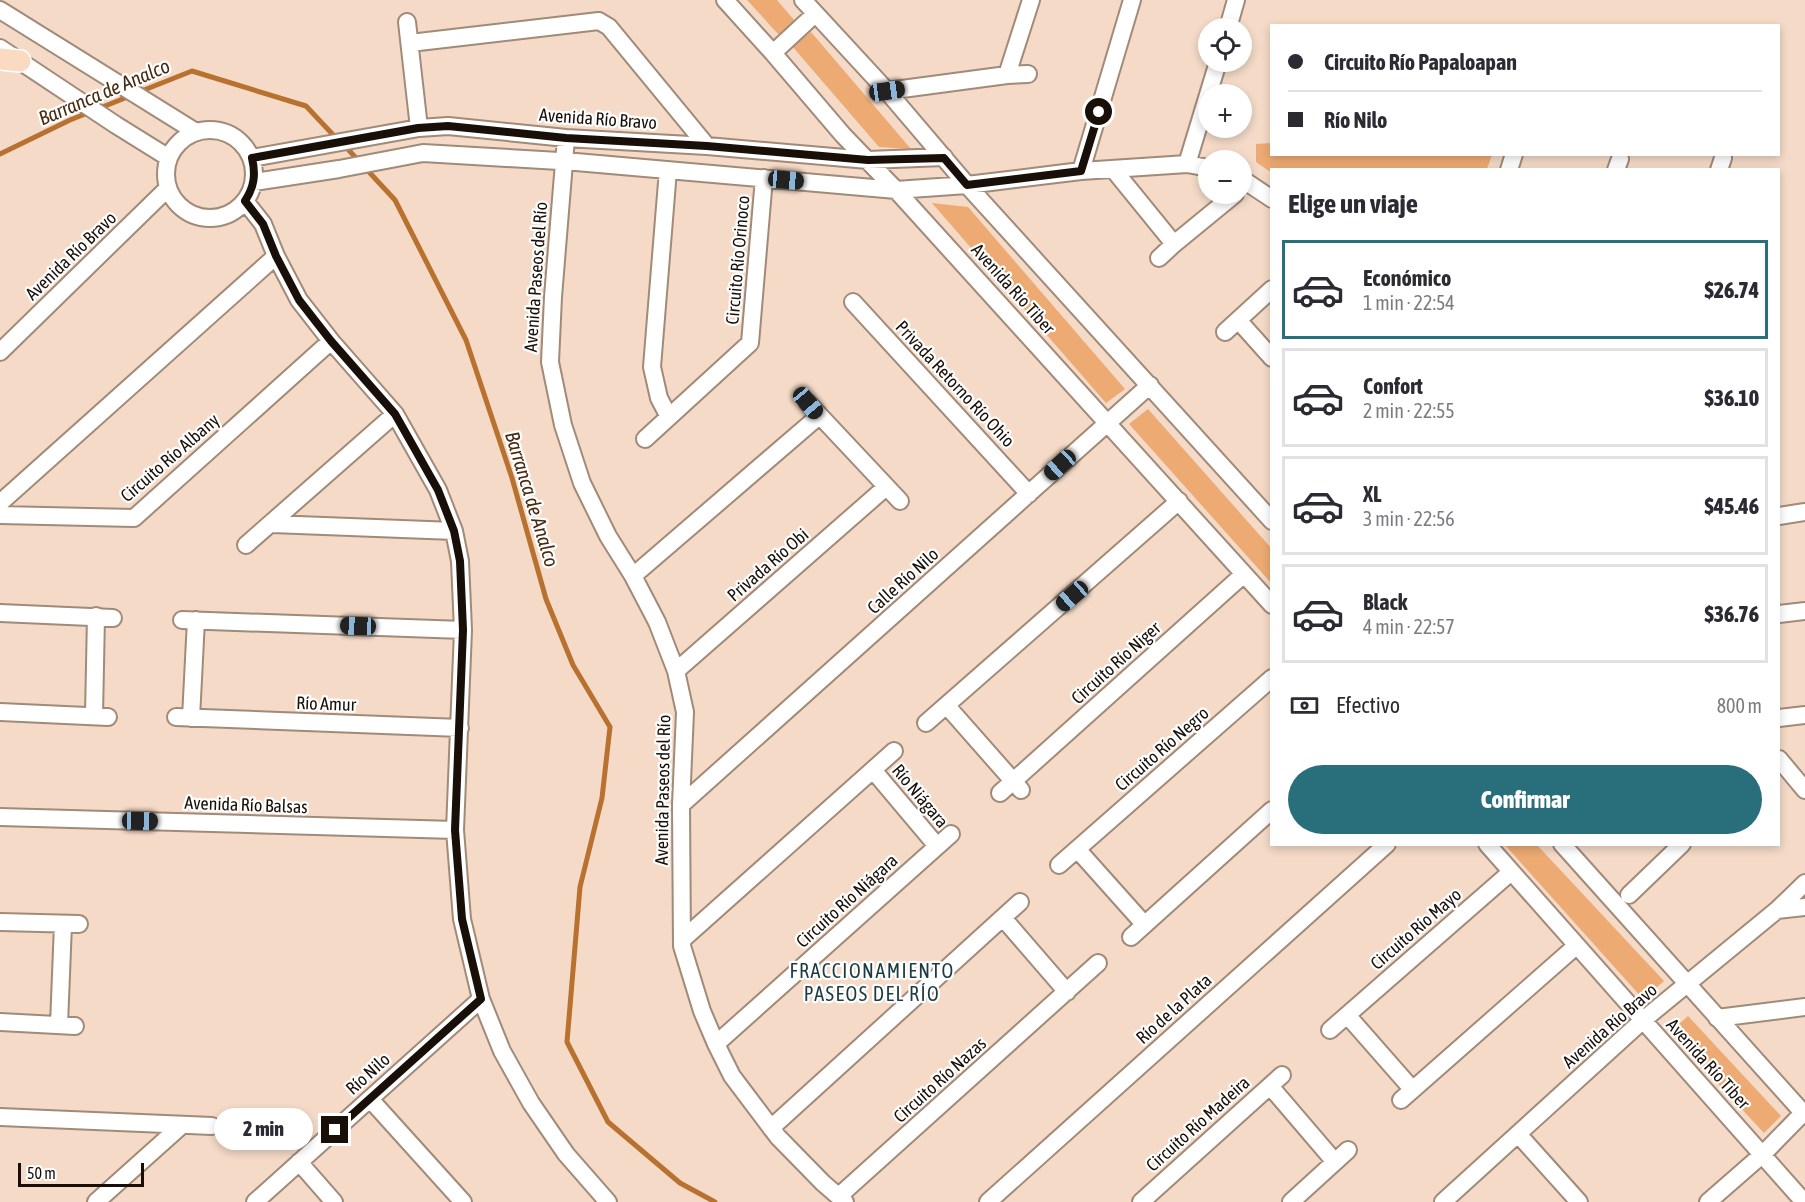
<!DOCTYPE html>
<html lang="es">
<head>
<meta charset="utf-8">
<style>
	:root { --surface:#fff; --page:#f2f2f3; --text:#2b2b33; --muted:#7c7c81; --line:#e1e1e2; --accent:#286f7b }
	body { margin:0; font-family:"Asap Condensed",sans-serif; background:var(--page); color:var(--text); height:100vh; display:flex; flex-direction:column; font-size:22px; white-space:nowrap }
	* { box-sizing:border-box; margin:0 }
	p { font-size:20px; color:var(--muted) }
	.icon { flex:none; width:33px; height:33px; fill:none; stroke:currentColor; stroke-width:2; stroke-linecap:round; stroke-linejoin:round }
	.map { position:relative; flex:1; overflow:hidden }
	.details { position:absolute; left:1270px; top:168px; width:510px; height:678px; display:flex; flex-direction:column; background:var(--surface); border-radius:0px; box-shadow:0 3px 9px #0003 }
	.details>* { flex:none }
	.top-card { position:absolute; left:1270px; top:24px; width:510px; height:132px; border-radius:0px; box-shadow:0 3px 9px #0003; display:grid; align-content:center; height:132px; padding:0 18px; background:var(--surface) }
	.fabs { position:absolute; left:1198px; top:18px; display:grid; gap:12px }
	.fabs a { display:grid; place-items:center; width:54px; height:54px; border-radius:50%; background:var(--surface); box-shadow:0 3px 9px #0003; font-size:30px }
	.scale { position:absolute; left:18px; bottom:15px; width:126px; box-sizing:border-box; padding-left:6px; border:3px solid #180f08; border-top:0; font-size:16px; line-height:21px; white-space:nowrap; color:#180f08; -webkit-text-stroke:4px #fff; paint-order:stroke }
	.end { position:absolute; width:27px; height:27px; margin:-14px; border:8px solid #180f08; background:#fff; box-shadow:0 0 0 3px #fff }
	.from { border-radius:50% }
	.bubble { position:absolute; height:42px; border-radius:21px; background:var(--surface); box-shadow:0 3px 9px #0003; font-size:20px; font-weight:800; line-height:42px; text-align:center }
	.car { position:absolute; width:18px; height:36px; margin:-18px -9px; border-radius:8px; box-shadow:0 0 4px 2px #0007; background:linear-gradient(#222 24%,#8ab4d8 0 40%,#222 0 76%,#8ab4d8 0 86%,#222 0) }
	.top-card b { display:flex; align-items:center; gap:21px; height:57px; font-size:22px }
	.top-card b+b { border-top:2px solid var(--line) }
	.top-card i { width:15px; height:15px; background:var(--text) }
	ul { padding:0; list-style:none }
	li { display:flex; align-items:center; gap:18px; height:99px; margin:0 12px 9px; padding:0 6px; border:3px solid var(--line); border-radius:0px }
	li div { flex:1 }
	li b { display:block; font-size:22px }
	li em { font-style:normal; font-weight:800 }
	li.selected { border-color:var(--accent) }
	li>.icon { width:54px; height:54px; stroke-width:1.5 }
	h2 { padding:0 18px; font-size:27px; line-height:72px }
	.pay { display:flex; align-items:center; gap:15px; height:66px; padding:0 18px; font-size:22px }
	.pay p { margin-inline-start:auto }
	.cta { display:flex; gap:12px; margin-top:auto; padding:12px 18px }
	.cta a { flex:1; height:69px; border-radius:36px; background:var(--accent); color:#fff; font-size:24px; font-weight:800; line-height:69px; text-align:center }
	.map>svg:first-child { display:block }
	.green { fill:#edaa72 }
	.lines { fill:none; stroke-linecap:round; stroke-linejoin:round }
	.stream { stroke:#b8712f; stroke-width:5 }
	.minor-casing { stroke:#a18a78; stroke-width:20 }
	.major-casing { stroke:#fff; stroke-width:24 }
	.minor { stroke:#fff; stroke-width:16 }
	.major { stroke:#fadac1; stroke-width:21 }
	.route { stroke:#180f08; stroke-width:8 }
	.labels { text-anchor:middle; stroke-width:4.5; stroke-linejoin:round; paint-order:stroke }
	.street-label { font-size:18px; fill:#180f08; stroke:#fff }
	.water-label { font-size:20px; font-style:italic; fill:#482a0e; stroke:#fff }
	.neighbourhood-label { font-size:20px; letter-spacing:1.5px; fill:#1a3b41; stroke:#fff }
</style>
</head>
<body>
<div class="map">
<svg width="1805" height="1202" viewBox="0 0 1805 1202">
	<rect width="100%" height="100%" fill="#f4dac7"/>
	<!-- green -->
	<path class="green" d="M747 0H777L794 20 779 35Z
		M811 32 911 149 879 147 792 46Z
		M1272 143V154L1492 155 1487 169 1272 170V173L1256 162V144Z
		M932 203 968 207 1125 389 1106 403Z
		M1148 409 1272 549V584L1129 424Z
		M1505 845H1537L1664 981 1643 999Z
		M1688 1016 1781 1116 1764 1133 1670 1032Z"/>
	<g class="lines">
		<!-- stream -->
		<path class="stream" d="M139 92 192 71 306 106 337 139
			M344 145 395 200 466 340 512 478 546 599 573 665 610 727 602 798 580 887 567 1042 608 1122 680 1183 715 1202
			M0 154 70 120 130 96"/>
		<!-- minor casing -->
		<g class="minor-casing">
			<path id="minor" d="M725 0 773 53 843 135 896 190 1272 605
				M803 0 887 91 967 185 1272 521
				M0 10 196 132
				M407 22 419 128
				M1228 28 1236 0
				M410 43 599 21 609 27 707 146
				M0 48 116 125 169 158
				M773 53 815 14
				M1007 75 1031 0
				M887 91 1007 75 1028 74
				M166 174a44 44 0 1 1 88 0a44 44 0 1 1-88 0Z
				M566 138 553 297 550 362 563 425 582 483 608 536 633 576 657 622 676 671 685 712 681 805 682 946 702 1011 716 1044 732 1076 778 1137 823 1183 845 1202
				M252 158 419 128 448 126 566 138 707 146 868 160 944 157
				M1187 164 1218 62
				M1113 169 1174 244
				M668 170 652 367 659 398 669 417
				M1509 170 1514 154
				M1616 170 1620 159
				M1719 170 1723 158
				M1081 171 1132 0
				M1242 179 1272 199
				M254 182 339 169 423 153 576 162 896 190 967 185 1081 171 1187 164 1209 168
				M245 201 263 224 276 256 299 300 331 341 395 414 438 490 454 531 460 561 463 630 455 830 462 919 481 999 502 1051 531 1103 566 1154 608 1202
				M1159 258 1174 244 1235 194
				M853 302 1029 494
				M1238 320 1272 358
				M1225 332 1272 289
				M0 352 168 188
				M808 403 900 501
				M645 439 750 343 764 178
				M0 503 276 256
				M0 515 134 518 331 341
				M1779 516 1805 512
				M272 524 454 531
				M246 545 395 414
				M633 576 819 416
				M0 613 113 618
				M1779 614 1805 611
				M182 620 463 630
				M676 671 886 487
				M947 706 1021 790
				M0 712 108 717
				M94 715 96 616
				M176 717 460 728
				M191 718 196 620
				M1779 718 1805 715
				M926 723 1179 501
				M1779 759 1805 790
				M873 770 937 846
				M1000 793 1244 574
				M681 805 1150 385
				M0 817 455 830
				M1487 844 1804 1202
				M1562 844 1805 1115
				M1077 849 1144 924
				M1059 865 1272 678
				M1629 895 1682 844
				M1777 910 1805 907
				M1003 918 1067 992
				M0 922 79 924
				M1131 937 1272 810
				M682 940 894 751
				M1347 1015 1412 1089
				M1717 1018 1805 1007
				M0 1022 75 1026
				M59 1025 63 924
				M1330 1030 1511 872
				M716 1044 951 834
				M1270 1086 1335 1162
				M370 1099 463 1202
				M1401 1100 1576 946
				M0 1117 212 1126
				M771 1128 1020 902
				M1518 1134 1579 1202
				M299 1162 334 1202
				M839 1196 1098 963
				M96 1202 182 1125
				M255 1202 481 999
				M988 1202 1387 844
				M1141 1202 1282 1075
				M1291 1202 1348 1150
				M1443 1202 1642 1021 1777 910 1805 883
				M1708 1202 1763 1154 1803 1113H1805"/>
		</g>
		<!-- major casing -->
		<g class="major-casing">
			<path id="major" d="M0 59 20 61"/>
		</g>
		<!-- minor -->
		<use href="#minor" class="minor"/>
		<!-- major -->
		<use href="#major" class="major"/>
	</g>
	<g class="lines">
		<!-- route -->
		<path class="route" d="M335 1130 481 999 462 919 455 830 463 630 460 561 454 531 438 490 395 414 331 341 299 300 276 256 263 224 245 201C254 187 256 175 252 158L418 128 448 126 566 138 707 146 868 160 944 158 967 185 1081 171 1099 112"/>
	</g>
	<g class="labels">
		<!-- street labels -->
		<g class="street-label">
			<text transform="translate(598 119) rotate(4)" y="6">Avenida Río Bravo</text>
			<text transform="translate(71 256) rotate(-44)" y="6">Avenida Río Bravo</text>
			<text transform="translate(738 260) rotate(-85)" y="6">Circuito Río Orinoco</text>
			<text transform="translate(536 277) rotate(-86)" y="6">Avenida Paseos del Río</text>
			<text transform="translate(1013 289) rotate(48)" y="6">Avenida Río Tiber</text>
			<text transform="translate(955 384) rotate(47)" y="6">Privada Retorno Río Ohio</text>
			<text transform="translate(170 458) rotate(-41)" y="6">Circuito Río Albany</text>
			<text transform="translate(768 565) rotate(-41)" y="6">Privada Río Obi</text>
			<text transform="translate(903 581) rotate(-42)" y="6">Calle Río Nilo</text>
			<text transform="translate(1116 663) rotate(-42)" y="6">Circuito Río Niger</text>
			<text transform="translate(326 704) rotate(2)" y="6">Río Amur</text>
			<text transform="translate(1162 749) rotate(-41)" y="6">Circuito Río Negro</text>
			<text transform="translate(663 790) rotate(-89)" y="6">Avenida Paseos del Río</text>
			<text transform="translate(920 796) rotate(50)" y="6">Río Niágara</text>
			<text transform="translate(246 805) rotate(2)" y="6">Avenida Río Balsas</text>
			<text transform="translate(847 901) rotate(-42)" y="6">Circuito Río Niágara</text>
			<text transform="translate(1416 929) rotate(-41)" y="6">Circuito Río Mayo</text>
			<text transform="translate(1174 1009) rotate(-42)" y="6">Río de la Plata</text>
			<text transform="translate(1610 1026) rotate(-41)" y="6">Avenida Río Bravo</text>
			<text transform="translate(1708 1064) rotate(48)" y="6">Avenida Río Tiber</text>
			<text transform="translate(368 1074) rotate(-42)" y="6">Río Nilo</text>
			<text transform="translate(940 1080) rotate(-42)" y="6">Circuito Río Nazas</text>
			<text transform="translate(1198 1124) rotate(-42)" y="6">Circuito Río Madeira</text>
		</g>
		<!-- water labels -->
		<g class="water-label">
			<text transform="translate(104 92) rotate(-23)" y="7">Barranca de Analco</text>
			<text transform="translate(532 499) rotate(73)" y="7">Barranca de Analco</text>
		</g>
		<!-- neighbourhood labels -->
		<g class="neighbourhood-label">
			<text x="872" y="978">FRACCIONAMIENTO<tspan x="872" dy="23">PASEOS DEL RÍO</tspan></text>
		</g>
	</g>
</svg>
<div class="fabs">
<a><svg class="icon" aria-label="locate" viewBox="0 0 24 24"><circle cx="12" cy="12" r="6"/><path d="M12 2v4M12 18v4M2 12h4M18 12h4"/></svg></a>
<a>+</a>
<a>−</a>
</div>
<div class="scale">50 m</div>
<i class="end from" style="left:1099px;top:112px"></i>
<i class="end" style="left:335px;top:1130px"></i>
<div class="bubble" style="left:214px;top:1108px;width:99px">2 min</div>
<i class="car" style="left:887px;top:91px;rotate:82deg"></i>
<i class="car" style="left:786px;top:180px;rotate:95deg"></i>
<i class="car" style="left:808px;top:403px;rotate:140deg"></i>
<i class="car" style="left:1060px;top:465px;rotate:228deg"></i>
<i class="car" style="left:1072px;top:596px;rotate:229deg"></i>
<i class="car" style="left:358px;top:626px;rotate:272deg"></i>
<i class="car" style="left:140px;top:821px;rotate:91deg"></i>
<div class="top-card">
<b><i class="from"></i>Circuito Río Papaloapan</b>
<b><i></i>Río Nilo</b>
</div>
<section class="details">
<h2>Elige un viaje</h2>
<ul>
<li class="selected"><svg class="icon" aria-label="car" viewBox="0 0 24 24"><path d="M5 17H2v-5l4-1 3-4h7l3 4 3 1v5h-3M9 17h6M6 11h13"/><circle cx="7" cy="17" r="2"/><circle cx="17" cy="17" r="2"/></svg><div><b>Económico</b><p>1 min · 22:54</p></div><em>$26.74</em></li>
<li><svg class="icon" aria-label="car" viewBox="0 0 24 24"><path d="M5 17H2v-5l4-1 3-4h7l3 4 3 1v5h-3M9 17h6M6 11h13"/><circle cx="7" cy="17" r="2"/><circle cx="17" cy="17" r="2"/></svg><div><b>Confort</b><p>2 min · 22:55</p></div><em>$36.10</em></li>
<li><svg class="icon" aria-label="car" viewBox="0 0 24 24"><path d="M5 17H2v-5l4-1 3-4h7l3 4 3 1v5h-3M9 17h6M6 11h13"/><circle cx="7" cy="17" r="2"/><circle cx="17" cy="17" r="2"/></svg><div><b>XL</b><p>3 min · 22:56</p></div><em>$45.46</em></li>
<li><svg class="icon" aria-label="car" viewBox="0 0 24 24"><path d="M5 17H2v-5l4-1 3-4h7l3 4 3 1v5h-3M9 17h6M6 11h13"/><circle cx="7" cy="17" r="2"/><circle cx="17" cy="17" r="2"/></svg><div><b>Black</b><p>4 min · 22:57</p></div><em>$36.76</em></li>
</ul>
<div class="pay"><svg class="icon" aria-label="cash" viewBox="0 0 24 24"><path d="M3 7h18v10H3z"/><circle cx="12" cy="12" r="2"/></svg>Efectivo<p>800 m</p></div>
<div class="cta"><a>Confirmar</a></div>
</section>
</div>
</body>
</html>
